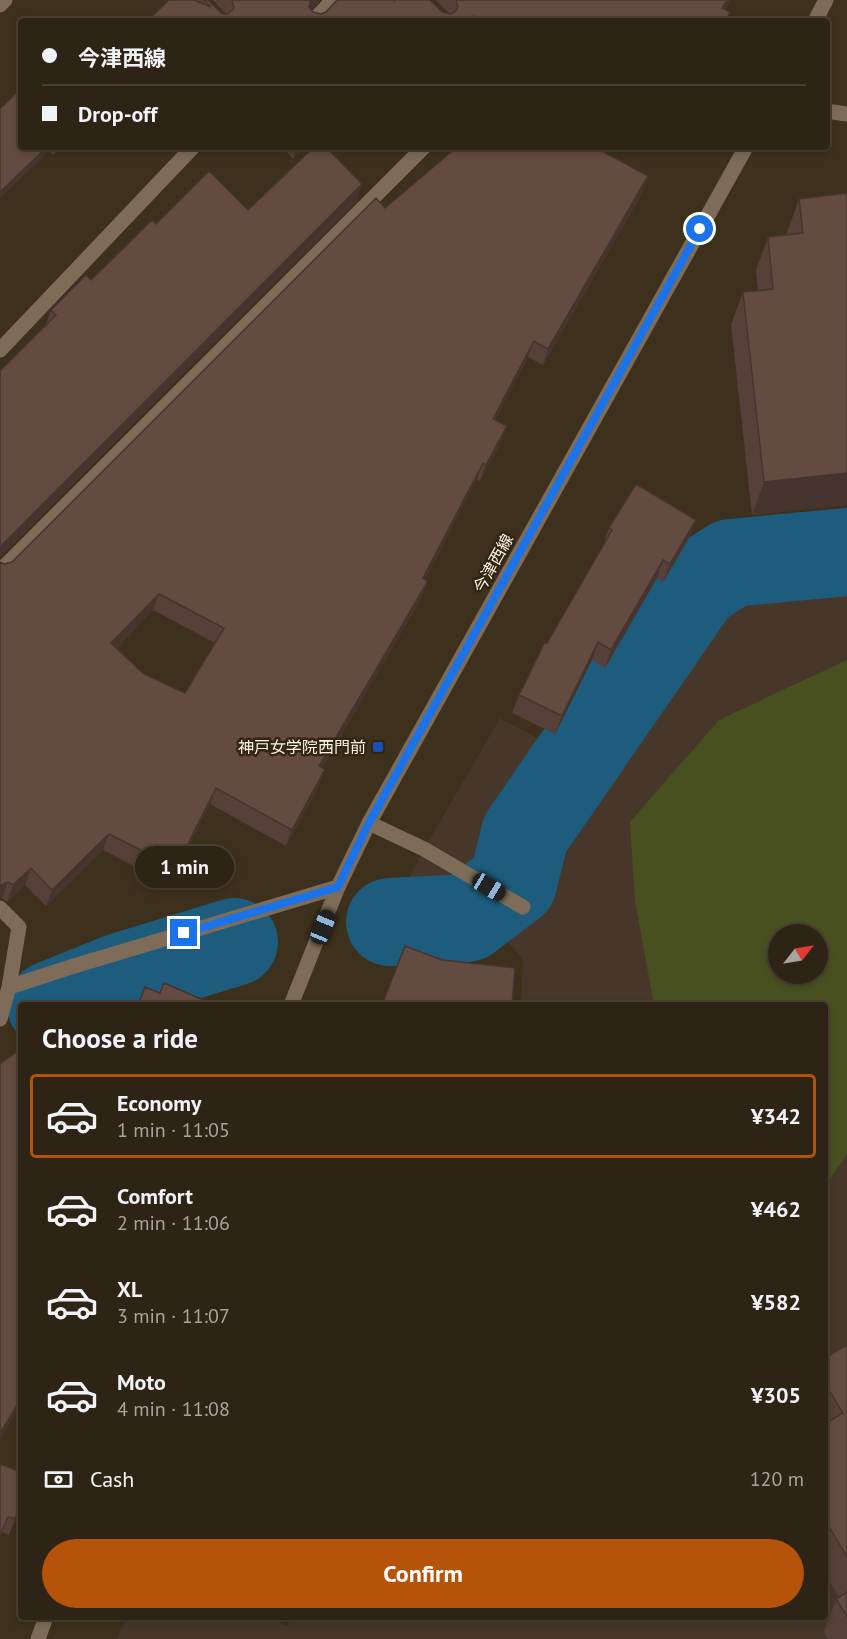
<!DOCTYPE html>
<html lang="en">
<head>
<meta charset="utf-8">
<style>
	:root { --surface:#2e2415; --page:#3a3022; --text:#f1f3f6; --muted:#a7a4a0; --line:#494134; --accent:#b45309 }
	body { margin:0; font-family:"PT Sans","Noto Sans JP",sans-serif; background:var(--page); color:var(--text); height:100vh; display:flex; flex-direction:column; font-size:22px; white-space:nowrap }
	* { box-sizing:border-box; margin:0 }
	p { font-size:20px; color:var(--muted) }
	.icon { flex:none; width:33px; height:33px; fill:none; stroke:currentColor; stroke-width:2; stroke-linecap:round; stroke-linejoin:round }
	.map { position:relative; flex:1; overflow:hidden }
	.side { position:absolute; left:18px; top:1002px; width:810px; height:618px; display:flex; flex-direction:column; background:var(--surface); border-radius:6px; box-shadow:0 3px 9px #0003,0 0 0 2px var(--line) }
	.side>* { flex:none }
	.top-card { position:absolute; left:18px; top:18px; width:812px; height:132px; border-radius:6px; box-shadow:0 3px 9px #0003,0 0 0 2px var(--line); display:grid; align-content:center; height:132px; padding:0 24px; background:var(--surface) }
	.needle { width:39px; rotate:59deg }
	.controls { position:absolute; left:768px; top:924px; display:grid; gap:12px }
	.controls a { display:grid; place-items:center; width:60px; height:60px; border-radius:50%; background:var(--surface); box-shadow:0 3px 9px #0003,0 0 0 2px var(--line); font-size:30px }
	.end { position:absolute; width:27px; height:27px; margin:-14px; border:8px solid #1a73e8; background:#fff; box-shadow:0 0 0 3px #fff }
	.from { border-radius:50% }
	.bubble { position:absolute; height:42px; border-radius:21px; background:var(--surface); box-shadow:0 3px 9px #0003,0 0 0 2px var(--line); font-size:20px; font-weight:700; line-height:42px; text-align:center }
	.car { position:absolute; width:18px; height:36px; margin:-18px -9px; border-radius:8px; box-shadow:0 0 4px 2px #0007; background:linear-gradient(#222 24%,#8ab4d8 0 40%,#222 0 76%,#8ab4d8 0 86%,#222 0) }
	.top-card b { display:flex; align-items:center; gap:21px; height:57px; font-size:22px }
	.top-card b+b { border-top:2px solid var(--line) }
	.top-card i { width:15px; height:15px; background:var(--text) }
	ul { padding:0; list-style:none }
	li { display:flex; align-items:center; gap:18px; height:84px; margin:0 12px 9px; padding:0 12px; border:3px solid transparent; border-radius:6px }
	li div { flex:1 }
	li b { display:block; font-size:22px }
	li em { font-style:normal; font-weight:700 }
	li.current { border-color:var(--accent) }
	li>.icon { width:54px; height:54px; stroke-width:1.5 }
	h2 { padding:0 24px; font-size:27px; line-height:72px }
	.pay { display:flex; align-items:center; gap:15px; height:66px; padding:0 24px; font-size:22px }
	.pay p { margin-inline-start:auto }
	.action { display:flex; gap:12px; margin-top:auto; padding:12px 24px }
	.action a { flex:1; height:69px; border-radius:36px; background:var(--accent); color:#fff; font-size:24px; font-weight:700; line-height:69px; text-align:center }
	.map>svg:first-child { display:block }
	.commercial { fill:#46372a; fill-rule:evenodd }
	.green { fill:#495020; fill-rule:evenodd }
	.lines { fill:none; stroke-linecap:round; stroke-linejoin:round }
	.river { stroke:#1d5c7c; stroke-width:88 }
	.service { stroke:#7e6c59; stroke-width:15 }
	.minor { stroke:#7e6c59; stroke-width:15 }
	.tertiary { stroke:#7e6c59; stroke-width:15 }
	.wall { fill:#564039; fill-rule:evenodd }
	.shaded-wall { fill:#46342e }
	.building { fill:#644b42; stroke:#46342e; stroke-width:1.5; fill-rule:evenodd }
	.route { stroke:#1a73e8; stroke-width:8 }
	.transit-dot { fill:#1a4fb4; stroke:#322612; stroke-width:2 }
	.labels { text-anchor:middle; stroke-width:5; stroke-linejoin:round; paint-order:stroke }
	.street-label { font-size:16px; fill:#fbf3e6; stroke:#322612 }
	.poi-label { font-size:16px; fill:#fbf3e6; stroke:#322612; text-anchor:end }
</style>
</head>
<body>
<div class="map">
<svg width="847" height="1639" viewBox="0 0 847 1639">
	<rect width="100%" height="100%" fill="#3d301c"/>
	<!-- commercial -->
	<path class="commercial" d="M730 555 847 572V1639H117L126 1617H275L286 1627 293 1617H825V1005H521L523 959 471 902 394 907 424 849 500 718 585 764ZM778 934H818V974H778Z"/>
	<!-- green -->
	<path class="green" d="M847 660V1154L825 1186V1005H654L635 901 630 822 719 720ZM778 934H818V974H778Z"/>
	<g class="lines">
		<!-- river -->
		<path class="river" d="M390 922 467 918 513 883 525 834 697 585 731 563 847 552
			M51 1005 120 977 234 942"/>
		<!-- service -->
		<path class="service" d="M369 823 424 849 523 907"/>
		<!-- minor -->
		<path class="minor" d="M0 5 5 0
			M313 21 333 0
			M826 111 847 114
			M0 350 193 147
			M0 571 424 147
			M0 908 19 927 9 987
			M0 1019 9 987 74 966 338 887"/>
		<!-- tertiary -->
		<path class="tertiary" d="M815 21 826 0
			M291 1005 338 887 369 823 746 147
			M38 1639 46 1617"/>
	</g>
	<!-- wall -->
	<path class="wall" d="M169 0H208L222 14H226L213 0H320L311 10 313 12 321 14 442 12 450 14 436 0H731L725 9 730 12 727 21H147Z
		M21 147H61L53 155 49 151 6 192Z
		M282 147H305L293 159Z
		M445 147H595L643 192 543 365 528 357 495 420 501 442 480 481 477 479 425 579 422 597 322 768 319 786 286 846 210 804 170 885 103 850 46 906 25 885 7 902 2 898 0 899V562L4 564 12 562 385 208 450 153ZM153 610 215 643 185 693 144 674 117 648Z
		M847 193V505L752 515 731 325 743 292 758 290 756 270 768 237 787 235V232L799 199Z
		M357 201 0 557V371L45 326 51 310 91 280 156 224 248 210Z
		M696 520 689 538 663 582 657 578 605 668 592 660 555 734 512 713 519 695 547 643 603 546 609 528Z
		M847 1345V1639H828L824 1632 836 1599 839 1597 825 1574V1358Z
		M0 1464 21 1505 9 1535 2 1532Z"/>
	<!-- shaded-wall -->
	<path class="shaded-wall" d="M311 0H320L304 18 310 2Z
		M727 0H731L718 21 722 8Z
		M47 147H51L49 151 0 198V192Z
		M56 147H61L53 155Z
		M297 147H305L293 159Z
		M648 176 643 192 543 365 548 349Z
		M362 184 357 201 0 557V547Z
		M534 341 528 357 487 435 493 419Z
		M507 426 501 442 480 481 486 465Z
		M483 463 477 479 417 594 423 578Z
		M847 473V505L752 515 764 482Z
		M696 520 689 538 663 582 670 564Z
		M663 560 657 578 605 668 611 650Z
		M428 581 422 597 314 783 319 766Z
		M159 594 153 610 106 659 111 643Z
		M598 642 592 660 555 734 562 716Z
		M325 769 319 786 286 846 292 830Z
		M216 788 210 804 170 885 176 868Z
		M109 834 103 850 46 906 52 890Z
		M31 868 25 885 7 902 13 885Z
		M8 882 2 898 0 899V885Z
		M21 1399V1405L0 1439V1433Z"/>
	<!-- building -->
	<path class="building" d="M169 0H194L211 7 204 0H208L222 14H228L234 8 232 0H311L310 2 309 7 313 12 321 14 326 12 337 0H393L394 1V0H430L442 12 451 14 455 12 458 7 456 0H727L722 8 730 12 726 21H484L474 16 472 21H147Z
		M21 88V147H47L0 192V109Z
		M314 147H326L362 184 0 547V371L56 315 51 310 86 275 91 280 152 220 156 224 209 171 248 210Z
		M457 147H595L648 176 548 349 534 341 493 419 507 426 486 465 483 463 423 578 428 581 319 766 325 769 292 830 216 788 176 868 109 834 52 890 31 868 13 885 8 882 0 885V562L4 564 12 562 376 198 385 208ZM159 594 224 628 185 693 144 674 111 643Z
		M847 193V473L764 482 743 292 773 289 768 237 803 233 799 199Z
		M636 484 696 520 670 564 663 560 611 650 598 642 562 716 519 695 545 642 547 643 612 530 609 528Z
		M405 946 442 960 515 968 512 1005H382Z
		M164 983 215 1005H138L145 987 160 993Z
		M103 1002 109 1005H101Z
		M21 1049V1399L0 1433V1064Z
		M847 1345V1557L825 1520V1424L843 1413 825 1384V1358Z
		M0 1464 21 1472V1503L15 1519 8 1517 0 1535Z
		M847 1592V1616L836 1599Z"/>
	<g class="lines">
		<!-- route -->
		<path class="route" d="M184 933 338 887 369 823 700 229"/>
	</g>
	<!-- markers -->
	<rect class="transit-dot" x="372" y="741" width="12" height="12" rx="3"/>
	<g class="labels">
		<!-- street labels -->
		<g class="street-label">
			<text transform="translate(493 563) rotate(-61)" y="6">今津西線</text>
		</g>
		<!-- poi labels -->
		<g class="poi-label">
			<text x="366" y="753">神戸女学院西門前</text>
		</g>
	</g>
</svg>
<div class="controls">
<a><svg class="needle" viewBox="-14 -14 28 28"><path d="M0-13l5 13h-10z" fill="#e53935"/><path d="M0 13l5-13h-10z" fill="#a7a4a0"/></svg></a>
</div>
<i class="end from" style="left:700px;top:229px"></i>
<i class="end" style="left:184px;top:933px"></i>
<div class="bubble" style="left:135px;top:846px;width:99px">1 min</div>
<i class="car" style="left:489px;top:887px;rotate:121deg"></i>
<i class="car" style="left:323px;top:927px;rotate:22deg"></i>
<div class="top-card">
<b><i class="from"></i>今津西線</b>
<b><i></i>Drop-off</b>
</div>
<section class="side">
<h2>Choose a ride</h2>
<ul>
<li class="current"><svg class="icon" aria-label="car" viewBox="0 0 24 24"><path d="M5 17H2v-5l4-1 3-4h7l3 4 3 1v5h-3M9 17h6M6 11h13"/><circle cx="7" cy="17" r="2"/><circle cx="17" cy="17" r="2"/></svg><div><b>Economy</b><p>1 min · 11:05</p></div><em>¥342</em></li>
<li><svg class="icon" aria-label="car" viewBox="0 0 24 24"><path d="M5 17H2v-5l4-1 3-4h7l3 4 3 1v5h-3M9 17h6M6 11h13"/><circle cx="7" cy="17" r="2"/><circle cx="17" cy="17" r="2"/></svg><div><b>Comfort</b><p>2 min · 11:06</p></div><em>¥462</em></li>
<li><svg class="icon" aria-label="car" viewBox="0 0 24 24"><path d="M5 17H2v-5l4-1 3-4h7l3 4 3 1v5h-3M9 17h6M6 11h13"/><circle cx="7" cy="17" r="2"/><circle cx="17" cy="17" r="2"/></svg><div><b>XL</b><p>3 min · 11:07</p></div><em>¥582</em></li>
<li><svg class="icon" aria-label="car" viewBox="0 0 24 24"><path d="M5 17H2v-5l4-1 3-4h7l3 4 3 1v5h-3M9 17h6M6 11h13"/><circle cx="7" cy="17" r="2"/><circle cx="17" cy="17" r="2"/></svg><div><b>Moto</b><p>4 min · 11:08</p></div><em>¥305</em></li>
</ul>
<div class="pay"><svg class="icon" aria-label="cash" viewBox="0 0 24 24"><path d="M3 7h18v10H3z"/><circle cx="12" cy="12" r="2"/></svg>Cash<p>120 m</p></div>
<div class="action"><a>Confirm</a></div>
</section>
</div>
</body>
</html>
